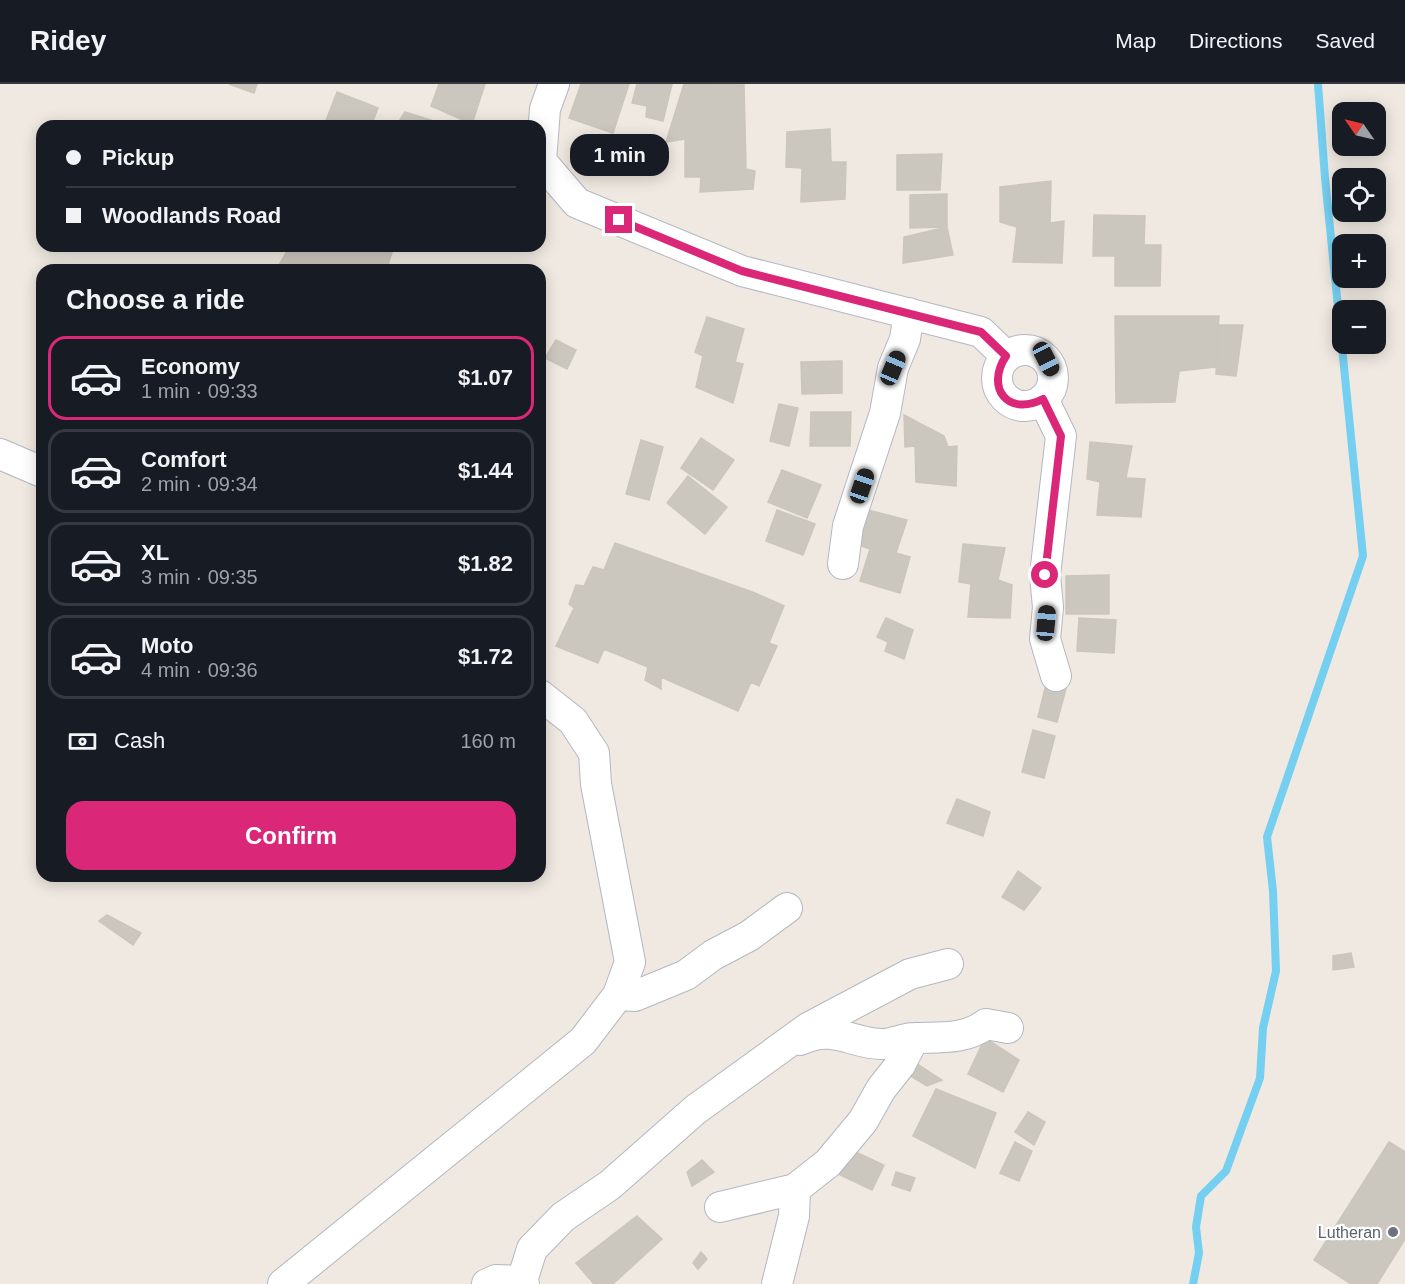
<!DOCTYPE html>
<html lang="en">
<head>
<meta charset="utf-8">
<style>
	:root { --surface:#171b24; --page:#20242c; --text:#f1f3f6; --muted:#9ea1a6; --line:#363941; --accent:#db2777 }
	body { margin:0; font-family:Arial,sans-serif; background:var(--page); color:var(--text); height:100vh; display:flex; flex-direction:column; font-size:22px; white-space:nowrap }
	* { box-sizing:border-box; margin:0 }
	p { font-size:20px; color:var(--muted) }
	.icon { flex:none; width:33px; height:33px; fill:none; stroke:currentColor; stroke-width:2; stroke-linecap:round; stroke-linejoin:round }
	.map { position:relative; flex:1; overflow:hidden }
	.drawer { position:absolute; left:36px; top:180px; width:510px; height:618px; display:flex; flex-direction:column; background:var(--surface); border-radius:18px; box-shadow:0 3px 15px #0003 }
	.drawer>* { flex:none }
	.hud { position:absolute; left:36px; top:36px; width:510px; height:132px; border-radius:18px; box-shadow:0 3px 15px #0003; display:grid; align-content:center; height:132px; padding:0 30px; background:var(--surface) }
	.needle { width:39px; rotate:304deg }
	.tools { position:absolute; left:1332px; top:18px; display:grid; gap:12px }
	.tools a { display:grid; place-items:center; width:54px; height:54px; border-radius:12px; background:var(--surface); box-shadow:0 3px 15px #0003; font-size:30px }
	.end { position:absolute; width:27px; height:27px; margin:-14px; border:8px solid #db2777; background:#fff; box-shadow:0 0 0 3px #fff }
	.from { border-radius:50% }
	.bubble { position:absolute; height:42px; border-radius:18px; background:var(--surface); box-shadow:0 3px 15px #0003; font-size:20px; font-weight:600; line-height:42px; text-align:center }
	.car { position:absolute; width:18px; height:36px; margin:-18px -9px; border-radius:8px; box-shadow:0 0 4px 2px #0007; background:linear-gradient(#222 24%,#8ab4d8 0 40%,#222 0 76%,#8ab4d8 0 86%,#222 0) }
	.hud b { display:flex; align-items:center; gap:21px; height:57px; font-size:22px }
	.hud b+b { border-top:2px solid var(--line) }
	.hud i { width:15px; height:15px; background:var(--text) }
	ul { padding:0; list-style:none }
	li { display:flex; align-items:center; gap:18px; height:84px; margin:0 12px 9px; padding:0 18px; border:3px solid var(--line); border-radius:18px }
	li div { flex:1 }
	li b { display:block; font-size:22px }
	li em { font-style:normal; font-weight:600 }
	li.current { border-color:var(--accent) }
	li>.icon { width:54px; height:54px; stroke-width:1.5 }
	h2 { padding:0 30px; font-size:27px; line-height:72px }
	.pay { display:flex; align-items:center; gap:15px; height:66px; padding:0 30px; font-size:22px }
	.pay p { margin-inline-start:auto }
	.cta { display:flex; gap:12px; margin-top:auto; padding:12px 30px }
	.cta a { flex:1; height:69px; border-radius:18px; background:var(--accent); color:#fff; font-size:24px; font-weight:600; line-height:69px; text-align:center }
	header { display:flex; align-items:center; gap:36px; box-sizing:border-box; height:84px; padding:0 30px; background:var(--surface); border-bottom:2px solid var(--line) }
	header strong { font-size:28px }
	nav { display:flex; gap:33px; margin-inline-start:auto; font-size:21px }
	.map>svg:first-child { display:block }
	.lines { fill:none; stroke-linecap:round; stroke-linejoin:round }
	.stream { stroke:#75cff0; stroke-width:8 }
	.building { fill:#cbc7bf; stroke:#cbc5ba; stroke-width:1.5 }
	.street-casing { stroke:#b4b7c1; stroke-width:32 }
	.street { stroke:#fff; stroke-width:30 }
	.route { stroke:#db2777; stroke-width:8 }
	.worship-dot { fill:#6b7280; stroke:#fff; stroke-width:2 }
	.labels { text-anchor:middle; stroke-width:4.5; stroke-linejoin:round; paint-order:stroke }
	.worship-label { font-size:16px; fill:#5b616d; stroke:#fff; text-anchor:end }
</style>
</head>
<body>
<header>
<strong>Ridey</strong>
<nav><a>Map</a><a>Directions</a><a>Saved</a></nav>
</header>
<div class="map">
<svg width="1405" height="1200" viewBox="0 0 1405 1200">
	<rect width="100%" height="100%" fill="#efe9e1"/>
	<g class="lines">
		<!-- stream -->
		<path class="stream" d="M1193 1200 1199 1169 1196 1143 1201 1112 1226 1087 1260 994 1263 944 1276 887 1273 807 1267 753 1363 472 1325 94 1318 0"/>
	</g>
	<!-- building -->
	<path class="building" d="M229 0H257L254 9Z
		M439 0H485L472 40 431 22Z
		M581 0H629L613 49 569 34Z
		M637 0H672L663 37 646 33 647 22 632 19Z
		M684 0 744 1 746 85 755 87 753 105 700 108 701 93H685V55L666 58Z
		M337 8 378 24 371 42H324Z
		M405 28 434 37 433 42H396Z
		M830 45 831 78H846L845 115 801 118 802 84 786 83 787 48Z
		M942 70 940 106H897V71Z
		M1051 97 1050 139 1064 137 1062 179 1013 178 1017 143 1000 138V103Z
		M947 110V143L910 144V111Z
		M1094 131 1145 132 1144 161H1161L1160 202H1115V172H1093Z
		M947 143 953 171 903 179 904 153Z
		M290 162H394L387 184 383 186H276Z
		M1115 232H1219L1215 283 1179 287 1175 318 1116 319Z
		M707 233 744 245 735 278 743 280 733 319 696 303 703 272 695 268Z
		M1218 241H1243L1236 292 1216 290Z
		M556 256 576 266 567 285 545 274Z
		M842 277V309L802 310 801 278Z
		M779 320 798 324 789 362 770 357Z
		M811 328H851L850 362H810Z
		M904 331 944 352 948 363 957 362 956 402 916 398 915 362 905 363Z
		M701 354 734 376 713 406 681 384Z
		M641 356 663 363 649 416 626 410Z
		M1090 358 1132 362 1126 394 1145 395 1141 433 1097 431 1100 398 1087 395Z
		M782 386 821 401 807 434 768 418Z
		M688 392 727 423 705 450 667 419Z
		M777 426 815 440 803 471 766 457Z
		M868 426 907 436 896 469 910 473 900 509 860 497 870 465 859 461Z
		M615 459 755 509 784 522 769 559 777 562 759 602 751 598 738 627 661 593V605L645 596 648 583 604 565 598 579 556 562 574 524 569 520 576 501 584 502 593 483 604 486Z
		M963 460 1005 464 998 496 1012 501 1010 534 968 533 971 500 959 498Z
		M1109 491V530H1066V492Z
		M886 534 913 546 904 575 885 567 888 558 877 553Z
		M1079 534 1116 536 1114 569 1077 567Z
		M1047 596 1067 601 1057 638 1038 633Z
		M1033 646 1055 652 1044 694 1022 688Z
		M957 715 990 728 983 752 947 739Z
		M1018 787 1041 804 1024 826 1002 813Z
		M107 831 141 849 133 861 99 837Z
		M1351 869 1354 883 1333 886V872Z
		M985 954 1019 976 1003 1008 968 990Z
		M917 980 942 996 927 1002 909 991Z
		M936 1005 996 1029 975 1084 913 1052Z
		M1028 1028 1045 1038 1034 1061 1015 1048Z
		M1015 1058 1032 1067 1019 1097 1000 1089Z
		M1389 1058 1405 1068V1155L1377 1200H1351L1314 1176Z
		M849 1065 884 1081 872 1106 838 1090Z
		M702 1076 714 1088 692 1102 687 1088Z
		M896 1088 915 1094 910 1107 892 1101Z
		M637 1132 662 1155 613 1200H594L576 1179Z
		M701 1168 707 1175 698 1185 693 1179Z"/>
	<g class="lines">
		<!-- street casing -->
		<g class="street-casing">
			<path id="street" d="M554 0 545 25 541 77 577 119 742 187 981 248 1006 272
				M997 294a28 28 0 1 1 56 0a28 28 0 1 1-56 0Z
				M1043 315 1061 352 1045 491 1048 523 1045 555 1056 592
				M0 370 42 388
				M843 480 848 442 885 329 893 284 905 255 909 229
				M618 911 635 912 686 891 713 871 749 852 787 824
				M800 956C834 940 852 960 882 960 893 960 904 954 914 954 938 953 966 956 986 940L1008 944
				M720 1123 795 1105 828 1079 863 1037 881 1005 900 981 914 954
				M522 1197 532 1165 563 1133 610 1101 695 1026 808 944 910 890 948 880
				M283 1200 583 957 618 911 630 878 596 700 594 669 573 637 540 611
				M487 1200 496 1196 522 1197 524 1200
				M777 1200 794 1132 795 1105"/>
		</g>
		<!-- street -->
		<use href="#street" class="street"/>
	</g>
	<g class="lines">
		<!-- route -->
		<path class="route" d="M619 136 742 187 981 248 1006 272C985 304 1008 333 1043 315L1061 352 1045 491"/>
	</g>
	<!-- markers -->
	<circle class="worship-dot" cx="1393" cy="1148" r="6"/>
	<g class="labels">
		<!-- worship labels -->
		<g class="worship-label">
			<text x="1381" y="1154">Lutheran</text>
		</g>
	</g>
</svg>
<div class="tools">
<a><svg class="needle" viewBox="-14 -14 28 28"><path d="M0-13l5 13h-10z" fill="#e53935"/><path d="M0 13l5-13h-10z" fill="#9ea1a6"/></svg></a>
<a><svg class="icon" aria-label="locate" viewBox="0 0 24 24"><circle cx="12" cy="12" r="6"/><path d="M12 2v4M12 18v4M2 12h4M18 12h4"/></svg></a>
<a>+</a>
<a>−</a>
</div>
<i class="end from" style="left:1045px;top:491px"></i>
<i class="end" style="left:619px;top:136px"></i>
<div class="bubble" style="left:570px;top:50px;width:99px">1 min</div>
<i class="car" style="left:1046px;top:275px;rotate:153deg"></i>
<i class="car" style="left:893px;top:284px;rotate:23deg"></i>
<i class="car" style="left:862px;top:402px;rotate:19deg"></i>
<i class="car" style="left:1046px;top:539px;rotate:5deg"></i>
<div class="hud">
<b><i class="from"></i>Pickup</b>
<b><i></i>Woodlands Road</b>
</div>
<section class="drawer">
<h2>Choose a ride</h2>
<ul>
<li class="current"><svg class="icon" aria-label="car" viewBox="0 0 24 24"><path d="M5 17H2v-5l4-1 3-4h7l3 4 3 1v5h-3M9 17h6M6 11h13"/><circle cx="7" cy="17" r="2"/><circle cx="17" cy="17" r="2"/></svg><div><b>Economy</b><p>1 min · 09:33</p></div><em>$1.07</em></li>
<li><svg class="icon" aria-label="car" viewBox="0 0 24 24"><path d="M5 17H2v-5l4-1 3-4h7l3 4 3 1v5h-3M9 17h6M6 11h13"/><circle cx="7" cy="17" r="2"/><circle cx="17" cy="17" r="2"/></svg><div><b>Comfort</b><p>2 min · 09:34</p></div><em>$1.44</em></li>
<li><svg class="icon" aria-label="car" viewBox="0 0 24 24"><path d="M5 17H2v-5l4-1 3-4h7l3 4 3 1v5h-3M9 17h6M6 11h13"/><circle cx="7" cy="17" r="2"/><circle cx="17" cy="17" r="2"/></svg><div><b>XL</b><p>3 min · 09:35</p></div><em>$1.82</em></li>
<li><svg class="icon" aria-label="car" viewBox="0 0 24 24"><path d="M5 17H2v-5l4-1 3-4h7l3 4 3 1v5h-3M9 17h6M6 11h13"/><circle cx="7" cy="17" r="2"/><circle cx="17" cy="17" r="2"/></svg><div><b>Moto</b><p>4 min · 09:36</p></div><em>$1.72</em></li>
</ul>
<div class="pay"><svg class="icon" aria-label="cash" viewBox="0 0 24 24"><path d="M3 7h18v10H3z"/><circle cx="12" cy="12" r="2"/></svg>Cash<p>160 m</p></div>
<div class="cta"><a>Confirm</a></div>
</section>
</div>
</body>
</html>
